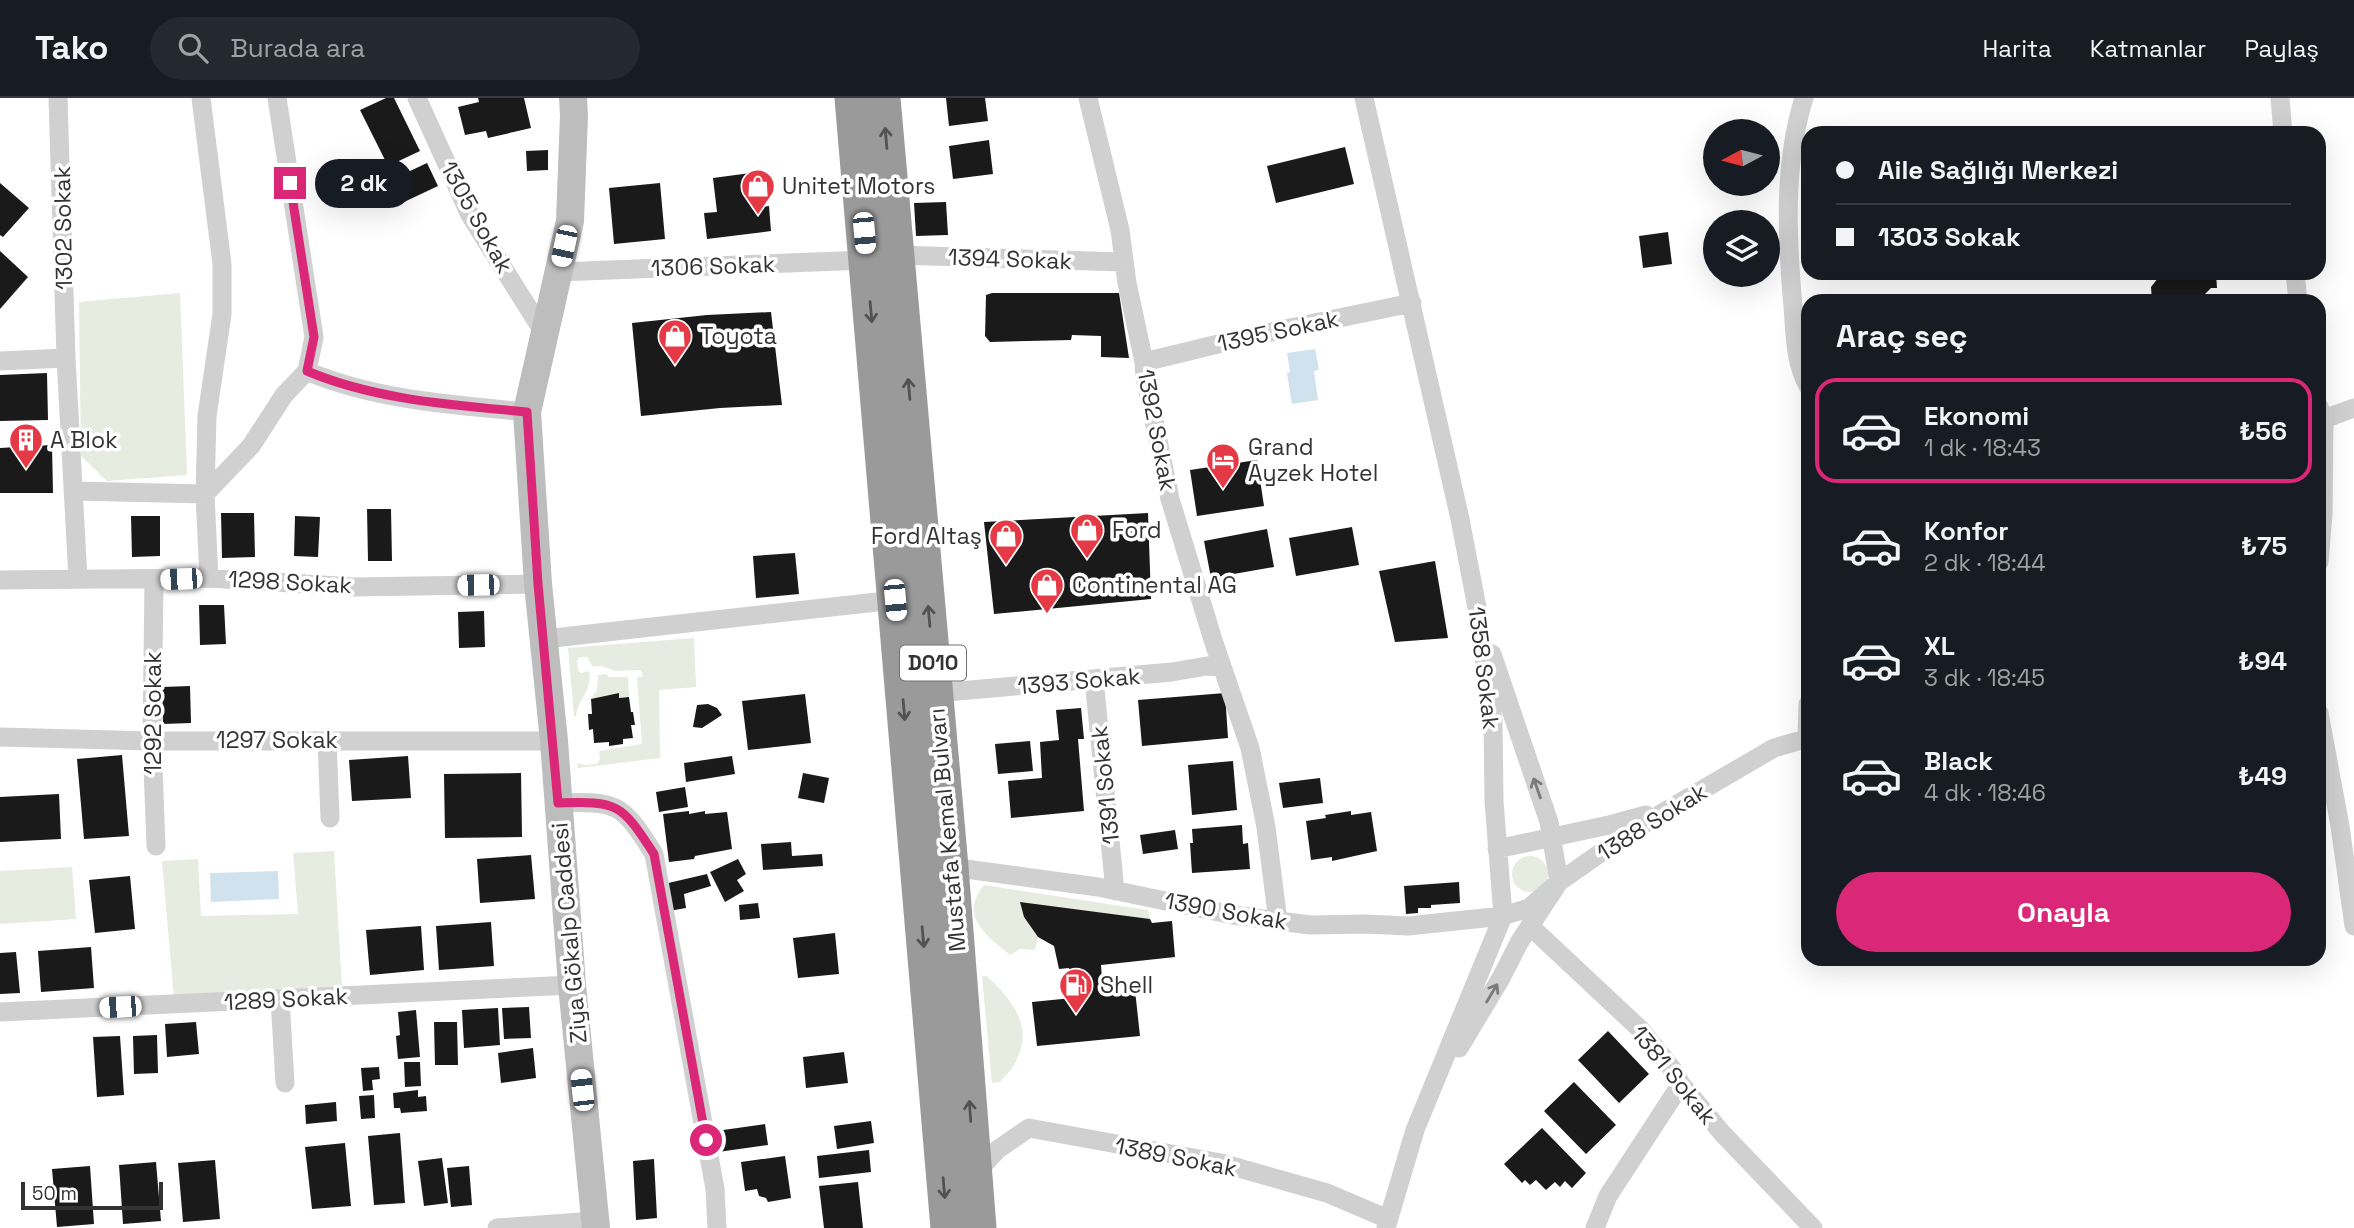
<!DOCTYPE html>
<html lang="tr">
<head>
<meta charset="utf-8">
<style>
	:root { --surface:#171b24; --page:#242831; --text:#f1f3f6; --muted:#9ea1a6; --line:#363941; --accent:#db2777 }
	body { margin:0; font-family:"Space Grotesk",sans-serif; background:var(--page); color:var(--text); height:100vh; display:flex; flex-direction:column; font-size:26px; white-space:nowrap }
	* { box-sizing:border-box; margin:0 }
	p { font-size:23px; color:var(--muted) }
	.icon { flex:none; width:38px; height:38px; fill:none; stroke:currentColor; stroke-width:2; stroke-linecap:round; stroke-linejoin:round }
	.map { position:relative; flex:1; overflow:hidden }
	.drawer { position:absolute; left:1801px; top:196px; width:525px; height:672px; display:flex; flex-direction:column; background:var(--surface); border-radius:21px; box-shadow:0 7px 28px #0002 }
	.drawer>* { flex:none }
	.hud { position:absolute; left:1801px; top:28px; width:525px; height:154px; border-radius:21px; box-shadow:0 7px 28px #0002; display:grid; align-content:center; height:154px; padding:0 35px; background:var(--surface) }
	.needle { width:46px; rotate:263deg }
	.buttons { position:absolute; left:1703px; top:21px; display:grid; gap:14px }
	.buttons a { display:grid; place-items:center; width:77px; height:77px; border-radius:50%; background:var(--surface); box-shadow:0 7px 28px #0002; font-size:35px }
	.scale { position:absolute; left:21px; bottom:18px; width:142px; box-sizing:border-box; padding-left:7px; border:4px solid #333; border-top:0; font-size:19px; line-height:24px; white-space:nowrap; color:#333; -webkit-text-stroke:5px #fff; paint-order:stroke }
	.end { position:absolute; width:32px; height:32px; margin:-16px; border:9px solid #db2777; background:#fff; box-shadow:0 0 0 4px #fff }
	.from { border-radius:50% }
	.bubble { position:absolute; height:49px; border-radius:24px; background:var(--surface); box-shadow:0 7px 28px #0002; font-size:23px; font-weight:600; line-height:49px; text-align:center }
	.car { position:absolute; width:21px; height:42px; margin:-21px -10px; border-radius:9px; box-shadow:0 0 5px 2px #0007; background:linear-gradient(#fff 24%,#345 0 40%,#fff 0 76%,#345 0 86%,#fff 0) }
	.hud b { display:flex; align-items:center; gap:24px; height:66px; font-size:26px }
	.hud b+b { border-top:2px solid var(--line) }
	.hud i { width:18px; height:18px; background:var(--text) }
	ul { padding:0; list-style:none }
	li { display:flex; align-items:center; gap:21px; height:105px; margin:0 14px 10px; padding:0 21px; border:4px solid transparent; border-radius:21px }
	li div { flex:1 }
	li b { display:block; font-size:26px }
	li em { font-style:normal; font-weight:600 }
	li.current { border-color:var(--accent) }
	li>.icon { width:63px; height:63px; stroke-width:1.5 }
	h2 { padding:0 35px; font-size:32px; line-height:84px }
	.cta { display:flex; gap:14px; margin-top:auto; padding:14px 35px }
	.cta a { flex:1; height:80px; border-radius:42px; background:var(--accent); color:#fff; font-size:28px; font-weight:600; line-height:80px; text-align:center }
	header { display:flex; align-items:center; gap:42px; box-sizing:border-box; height:98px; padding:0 35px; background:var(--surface); border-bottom:2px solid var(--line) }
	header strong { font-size:33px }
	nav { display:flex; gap:38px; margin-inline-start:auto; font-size:24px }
	.search { width:490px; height:63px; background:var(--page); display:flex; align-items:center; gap:18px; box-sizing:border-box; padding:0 24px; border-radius:38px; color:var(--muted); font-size:26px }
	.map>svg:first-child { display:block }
	.green { fill:#e6ecdf }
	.water { fill:#cfe2ee }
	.building { fill:#1a1a1a }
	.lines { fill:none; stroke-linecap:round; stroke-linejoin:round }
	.street { stroke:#d0d0d0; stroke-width:19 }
	.secondary { stroke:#bdbdbd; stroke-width:28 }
	.highway { stroke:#9a9a9a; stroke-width:35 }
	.oneway { stroke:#525252 }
	.oneway2 { stroke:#7a7a7a }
	.route { stroke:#db2777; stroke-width:9 }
	.labels { text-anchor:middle; stroke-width:7; stroke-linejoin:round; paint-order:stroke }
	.shield { fill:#fff; stroke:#707070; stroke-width:2 }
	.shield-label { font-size:21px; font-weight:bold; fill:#333 }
	.poi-label { font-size:23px; fill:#333; stroke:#fff; text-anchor:start }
	.street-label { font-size:23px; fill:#333; stroke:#fff }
</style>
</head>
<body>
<header>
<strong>Tako</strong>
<div class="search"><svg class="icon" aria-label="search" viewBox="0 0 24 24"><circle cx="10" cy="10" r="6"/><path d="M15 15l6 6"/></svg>Burada ara</div>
<nav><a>Harita</a><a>Katmanlar</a><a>Paylaş</a></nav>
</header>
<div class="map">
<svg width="2354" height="1130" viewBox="0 0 2354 1130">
	<rect width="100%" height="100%" fill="#fff"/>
	<!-- green -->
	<path class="green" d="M180 195 187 377 107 383 81 358 79 204Z
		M694 540 696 589 659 592 660 660 578 670 577 665 585 667 597 666 600 661 599 653 642 646 637 579H643L641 572 616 573 601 568 593 569 587 559H579L577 563 578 572 581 575 589 573C592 595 579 598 576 618L574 619 568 550Z
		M606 576 609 579H628L629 599 619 600 618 595 591 601 597 592 598 577Z
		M334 753 342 889 174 900 162 763 198 761 201 818 298 816 293 755Z
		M1512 776a18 18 0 1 1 36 0a18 18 0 1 1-36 0Z
		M72 769 76 821 0 826V773Z
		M984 787 1148 812 1150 821 1021 804 1024 819 1038 839 1035 852 1020 851 1010 857C987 838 958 819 984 787Z
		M982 878H987C1010 900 1034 927 1017 961 1014 969 1006 977 1000 984L992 985Z"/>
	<!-- water -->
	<path class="water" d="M1315 251 1319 272 1314 273 1318 302 1292 306 1287 275 1290 274 1287 255Z
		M278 773 279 801 211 804 210 775Z"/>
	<!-- building -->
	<path class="building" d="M386 0H394L420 53 388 68 360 12Z
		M478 0H524L531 30 488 40 486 33 465 37 458 9 479 4Z
		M946 0H985L988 23 949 28Z
		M989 42 993 76 953 81 949 48Z
		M1345 49 1354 86 1276 105 1267 68Z
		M548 52V72L527 73 526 53Z
		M427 65 438 88 404 104 393 81Z
		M758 74 761 109 769 108 771 133 707 141 704 115 717 114 713 80Z
		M0 85 29 110 3 139 0 137Z
		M660 85 665 141 614 146 609 90Z
		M946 104 948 137 916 138 914 105Z
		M1668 134 1672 166 1643 170 1639 138Z
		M0 153 28 179 0 211Z
		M2162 175H2216L2217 190H2211L2202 199V203H2152L2151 189Z
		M992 195H1119L1129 260 1101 259V238L1072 237 1071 242 990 244 985 238 986 197Z
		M771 214 782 307 720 310 641 318 632 225 707 217Z
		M47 275 48 322 0 323V277Z
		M52 347 53 395H0V350Z
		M1257 362 1264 408 1197 418 1190 372Z
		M367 411H391L392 463H368Z
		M221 415H254L255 459 222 460Z
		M1148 415 1151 501 994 516 984 424Z
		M131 418H160V458L132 459Z
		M295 418 320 419 318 459 294 458Z
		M1352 429 1359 467 1296 478 1289 440Z
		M1267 431 1274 469 1211 480 1204 443Z
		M795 455 799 496 756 500 753 458Z
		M1435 463 1448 540 1395 544 1379 473Z
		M199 507H224L226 546 200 547Z
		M484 513 485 549 459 550 458 514Z
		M190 588 191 625 163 626 162 589Z
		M619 595V600L629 599 631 614H633L635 627H631L633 640 623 641V646L609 648V644L594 645 593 631 589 632 588 616H592L591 601Z
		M1225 595 1228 640 1142 648 1138 602Z
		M805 596 811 645 748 652 742 603Z
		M708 606 717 610 722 617 702 630 693 629 697 607Z
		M1081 610 1084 641H1078L1084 713 1011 720 1008 683 1042 680 1040 644 1059 642 1056 612Z
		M1030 643 1033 673 998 676 995 646Z
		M122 657 129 738 84 741 77 661Z
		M408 658 411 700 352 703 349 662Z
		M732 658 735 676 686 684 684 665Z
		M1233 663 1237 712 1192 717 1188 667Z
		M521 675 522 739 445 740 444 676Z
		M803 675 829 680 824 705 798 700Z
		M1320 680 1323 705 1283 710 1279 685Z
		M685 689 688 709 659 714 656 694Z
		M59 696 61 741 0 744V699Z
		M689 713V716L705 713V716L727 714 732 751 695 758 694 761 669 764 663 716Z
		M1351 713V717L1371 714 1377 753 1332 763V759L1311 762 1306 723 1326 720 1325 717Z
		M1242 727 1243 746 1248 745 1250 771 1192 775 1190 745H1193L1192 731Z
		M1175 732 1178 751 1143 756 1140 737Z
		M791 744 792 758 822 756 823 768 763 772 761 746Z
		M531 757 535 801 480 805 477 761Z
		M738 761 746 776 737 782 744 793 725 804 710 774Z
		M707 776 711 788 684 796 686 810 669 813 664 786Z
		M130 778 135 831 95 835 89 782Z
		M1459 784 1460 805 1431 807V810H1418V815L1406 816 1404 788Z
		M1020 804 1150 821 1152 825 1172 823 1175 859 1101 867 1103 895 1135 892 1140 938 1037 948 1032 904 1072 900 1069 870 1059 871 1054 848 1038 839 1024 819Z
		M758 805 760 820 740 822 739 807Z
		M491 824 494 868 439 872 436 828Z
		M421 828 424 872 370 877 366 832Z
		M835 835 839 876 798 880 793 840Z
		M91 849 94 890 41 894 38 853Z
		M16 854 20 895 0 896V855Z
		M529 909 531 940 504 941 502 910Z
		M498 910 500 947 464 950 462 912Z
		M416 912 420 959 398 961 396 938 400 937 398 914Z
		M196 924 199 956 167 959 165 926Z
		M434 924H457L458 967H435Z
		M1608 933 1649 976 1619 1005 1578 962Z
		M157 937 158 975 134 976 133 938Z
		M120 938 124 997 97 999 93 939Z
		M533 950 536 980 501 985 498 955Z
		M844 954 848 985 806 990 803 959Z
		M404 964H420L421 988 405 989Z
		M379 969 380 981 372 982 373 992 363 993 361 970Z
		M1574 984 1616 1027 1586 1056 1544 1013Z
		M418 992V999L426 998 427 1013 401 1015 400 1010H394L393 995Z
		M374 997 375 1020 361 1021 359 998Z
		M336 1004 337 1023 306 1026 305 1007Z
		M871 1023 874 1045 837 1051 834 1028Z
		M765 1026 768 1047 718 1054 716 1033Z
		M1542 1030 1586 1075 1572 1090 1565 1083 1560 1089 1555 1084 1546 1092 1536 1082 1530 1087 1525 1082 1522 1085 1504 1066Z
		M400 1035 405 1105 374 1107 368 1038Z
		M345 1045 351 1108 312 1111 305 1049Z
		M869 1052 871 1074 819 1080 817 1058Z
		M785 1058 791 1100 768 1104 766 1100 759 1098 757 1091 745 1093 741 1064Z
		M442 1060 448 1105 424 1108 418 1063Z
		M654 1061 657 1120 636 1122 633 1063Z
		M215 1062 220 1121 183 1124 178 1065Z
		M156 1064 161 1123 123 1126 119 1067Z
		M90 1068 94 1126 57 1129 52 1071Z
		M469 1068 472 1107 451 1109 447 1070Z
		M858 1084 863 1130H824L819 1088Z"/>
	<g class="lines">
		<!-- street -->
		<path class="street" d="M58 0 66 260 78 481
			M417 0 470 117 544 235
			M1088 0 1120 132 1127 185 1144 264 1145 279 1170 401 1213 542 1250 650 1266 729 1278 823
			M1364 0 1460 421 1478 515 1493 623 1494 703 1503 818 1415 1032 1386 1130
			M1804 0C1783 67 1787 140 1793 209 1795 235 1795 265 1808 288
			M2280 0 2283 35
			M897 157 1124 164
			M559 174 866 162
			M2295 175 2298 203
			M0 263 66 260
			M1144 264 1247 239 1412 205
			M307 273C374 302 455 307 527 314
			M2319 309 2324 321 2323 416 2319 464
			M2324 321 2354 310
			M74 393 205 396 207 318 222 216V166L201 0
			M209 480 205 396 251 348 284 297 307 273 314 239 277 0
			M0 482 209 480 355 489 538 486
			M154 482 152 643 156 748
			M544 541 895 502
			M1094 581 1115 793
			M936 595 1172 574 1207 568 1222 569
			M2319 615 2340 728 2354 828
			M0 639 152 643H554
			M1807 640 1808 606
			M327 642 330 720
			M558 705C618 703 622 705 654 756L715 1091 717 1130
			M1497 751 1609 727 1646 717
			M951 769 1098 789 1233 817 1310 827 1365 826 1408 828 1503 818 1529 810 1559 784 1626 737 1671 710 1774 650 1808 640
			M1531 829 1641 932 1673 972 1681 986 1722 1035 1813 1130
			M280 901 285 985
			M0 914 572 887
			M1459 950 1501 880 1520 843 1559 784 1549 724 1492 556
			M975 1076 997 1052 1029 1030 1221 1065 1327 1095 1388 1121
			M497 1130 595 1123
			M1595 1130 1608 1098 1681 986"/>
		<!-- secondary -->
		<path class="secondary" d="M573 0 574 17 570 123 527 314 538 486 554 643 572 887 596 1130"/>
		<!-- highway -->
		<path class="highway" d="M852 0 948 1130
			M883 0 951 769 979 1130"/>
	</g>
	<!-- one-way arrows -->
	<defs><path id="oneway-shaft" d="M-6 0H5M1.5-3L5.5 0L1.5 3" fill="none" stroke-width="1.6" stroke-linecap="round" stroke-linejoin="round" transform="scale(1.75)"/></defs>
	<g class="oneway">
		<use href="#oneway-shaft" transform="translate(886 40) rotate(-95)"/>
		<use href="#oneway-shaft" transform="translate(871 214) rotate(85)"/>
		<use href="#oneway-shaft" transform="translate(909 291) rotate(-95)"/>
		<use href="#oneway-shaft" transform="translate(929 518) rotate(-95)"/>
		<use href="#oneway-shaft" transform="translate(904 612) rotate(85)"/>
		<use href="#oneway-shaft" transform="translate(923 839) rotate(85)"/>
		<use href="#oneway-shaft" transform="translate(970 1013) rotate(-94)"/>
		<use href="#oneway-shaft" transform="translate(944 1090) rotate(85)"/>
	</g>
	<g class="oneway2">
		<use href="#oneway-shaft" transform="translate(1537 690) rotate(-109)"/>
		<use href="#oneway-shaft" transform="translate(1492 895) rotate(-59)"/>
	</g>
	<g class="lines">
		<!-- route -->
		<path class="route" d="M290 85 314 239 307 273C375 302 454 307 527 314L538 486 558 705C618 703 621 705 654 756L706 1042"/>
	</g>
	<!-- icons -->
	<defs>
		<g id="shop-pin" transform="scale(1.75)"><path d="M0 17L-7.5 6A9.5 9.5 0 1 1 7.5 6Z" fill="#e63946" stroke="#fff"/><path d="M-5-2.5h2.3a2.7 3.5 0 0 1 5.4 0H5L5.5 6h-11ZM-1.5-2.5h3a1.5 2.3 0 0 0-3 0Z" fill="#fff"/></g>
		<g id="building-pin" transform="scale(1.75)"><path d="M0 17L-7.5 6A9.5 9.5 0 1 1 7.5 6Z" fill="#e63946" stroke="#fff"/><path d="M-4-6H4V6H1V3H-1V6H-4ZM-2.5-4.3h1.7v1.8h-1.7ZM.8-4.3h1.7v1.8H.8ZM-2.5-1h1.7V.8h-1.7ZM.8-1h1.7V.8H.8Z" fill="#fff"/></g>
		<g id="hotel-pin" transform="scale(1.75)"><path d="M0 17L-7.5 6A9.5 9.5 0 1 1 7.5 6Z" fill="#e63946" stroke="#fff"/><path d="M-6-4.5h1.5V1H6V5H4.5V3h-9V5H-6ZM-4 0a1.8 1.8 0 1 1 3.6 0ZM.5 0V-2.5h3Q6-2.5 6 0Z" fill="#fff"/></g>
		<g id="fuel-pin" transform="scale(1.75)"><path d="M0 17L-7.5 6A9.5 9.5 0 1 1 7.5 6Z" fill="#e63946" stroke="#fff"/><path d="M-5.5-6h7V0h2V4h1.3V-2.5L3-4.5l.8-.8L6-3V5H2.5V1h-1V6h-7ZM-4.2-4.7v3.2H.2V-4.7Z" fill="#fff"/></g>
	</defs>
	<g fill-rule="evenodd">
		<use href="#shop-pin" x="758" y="88"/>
		<use href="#shop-pin" x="675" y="238"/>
		<use href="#building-pin" x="26" y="342"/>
		<use href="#hotel-pin" x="1223" y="362"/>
		<use href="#shop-pin" x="1087" y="432"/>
		<use href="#shop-pin" x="1006" y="438"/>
		<use href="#shop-pin" x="1047" y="487"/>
		<use href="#fuel-pin" x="1076" y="887"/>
	</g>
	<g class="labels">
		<!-- shield labels -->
		<rect class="shield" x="900" y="547.5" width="66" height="35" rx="5"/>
		<g class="shield-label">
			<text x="933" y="572">D010</text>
		</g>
		<!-- poi labels -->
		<g class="poi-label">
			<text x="782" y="96">Unitet Motors</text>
			<text x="700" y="246">Toyota</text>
			<text x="50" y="350">A Blok</text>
			<text x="1248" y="357">Grand<tspan x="1248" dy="26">Ayzek Hotel</tspan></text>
			<text x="1112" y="440">Ford</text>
			<text x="982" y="446" text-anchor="end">Ford Altaş</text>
			<text x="1072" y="495">Continental AG</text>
			<text x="1100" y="895">Shell</text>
		</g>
		<!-- street labels -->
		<g class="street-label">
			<text transform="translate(477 119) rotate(61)" y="8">1305 Sokak</text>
			<text transform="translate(63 130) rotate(-91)" y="8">1302 Sokak</text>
			<text transform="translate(1010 161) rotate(2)" y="8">1394 Sokak</text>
			<text transform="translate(713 168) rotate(-2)" y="8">1306 Sokak</text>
			<text transform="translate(1278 233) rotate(-12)" y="8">1395 Sokak</text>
			<text transform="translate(1157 332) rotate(79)" y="8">1392 Sokak</text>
			<text transform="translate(290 484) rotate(3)" y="8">1298 Sokak</text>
			<text transform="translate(1484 570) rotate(83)" y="8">1358 Sokak</text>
			<text transform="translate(1079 583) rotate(-5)" y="8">1393 Sokak</text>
			<text transform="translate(153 615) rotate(-90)" y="8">1292 Sokak</text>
			<text x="277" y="650">1297 Sokak</text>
			<text transform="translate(1105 687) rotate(-96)" y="8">1391 Sokak</text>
			<text transform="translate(1652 724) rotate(-32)" y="8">1388 Sokak</text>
			<text transform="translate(947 732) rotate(-95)" y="8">Mustafa Kemal Bulvarı</text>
			<text transform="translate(1226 813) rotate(10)" y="8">1390 Sokak</text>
			<text transform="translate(569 835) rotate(-95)" y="8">Ziya Gökalp Caddesi</text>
			<text transform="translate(286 901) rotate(-3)" y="8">1289 Sokak</text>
			<text transform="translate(1674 977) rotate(51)" y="8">1381 Sokak</text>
			<text transform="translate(1176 1059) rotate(11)" y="8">1389 Sokak</text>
		</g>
	</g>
</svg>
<div class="buttons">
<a><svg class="needle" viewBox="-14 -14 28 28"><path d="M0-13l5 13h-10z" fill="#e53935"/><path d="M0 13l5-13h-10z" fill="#9ea1a6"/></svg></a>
<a><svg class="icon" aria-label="layers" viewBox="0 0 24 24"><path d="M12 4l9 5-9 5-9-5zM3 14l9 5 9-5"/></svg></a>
</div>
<div class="scale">50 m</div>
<i class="end from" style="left:706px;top:1042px"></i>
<i class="end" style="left:290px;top:85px"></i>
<div class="bubble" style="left:315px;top:61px;width:98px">2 dk</div>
<i class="car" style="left:864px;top:135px;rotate:175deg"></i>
<i class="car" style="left:564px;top:148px;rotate:192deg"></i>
<i class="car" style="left:181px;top:481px;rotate:268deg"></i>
<i class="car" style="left:478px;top:487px;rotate:269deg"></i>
<i class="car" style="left:895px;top:502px;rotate:175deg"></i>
<i class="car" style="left:120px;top:909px;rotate:267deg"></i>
<i class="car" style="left:582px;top:992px;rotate:354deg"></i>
<div class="hud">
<b><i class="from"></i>Aile Sağlığı Merkezi</b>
<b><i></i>1303 Sokak</b>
</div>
<section class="drawer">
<h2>Araç seç</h2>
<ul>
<li class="current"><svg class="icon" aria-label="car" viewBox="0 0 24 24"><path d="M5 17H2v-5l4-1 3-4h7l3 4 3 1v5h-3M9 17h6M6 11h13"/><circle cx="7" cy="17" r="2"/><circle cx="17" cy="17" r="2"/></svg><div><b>Ekonomi</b><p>1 dk · 18:43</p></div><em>₺56</em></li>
<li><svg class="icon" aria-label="car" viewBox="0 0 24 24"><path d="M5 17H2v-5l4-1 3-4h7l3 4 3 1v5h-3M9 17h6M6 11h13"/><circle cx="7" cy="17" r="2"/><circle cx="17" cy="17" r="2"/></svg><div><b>Konfor</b><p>2 dk · 18:44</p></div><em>₺75</em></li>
<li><svg class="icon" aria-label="car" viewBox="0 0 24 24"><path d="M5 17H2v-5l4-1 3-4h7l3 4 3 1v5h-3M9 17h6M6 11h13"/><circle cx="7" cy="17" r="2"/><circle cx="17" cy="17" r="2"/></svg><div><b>XL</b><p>3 dk · 18:45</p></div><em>₺94</em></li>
<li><svg class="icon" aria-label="car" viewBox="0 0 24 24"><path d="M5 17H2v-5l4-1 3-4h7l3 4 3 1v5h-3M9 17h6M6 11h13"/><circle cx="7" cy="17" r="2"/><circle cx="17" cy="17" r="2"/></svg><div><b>Black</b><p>4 dk · 18:46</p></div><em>₺49</em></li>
</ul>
<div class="cta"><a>Onayla</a></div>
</section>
</div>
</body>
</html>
